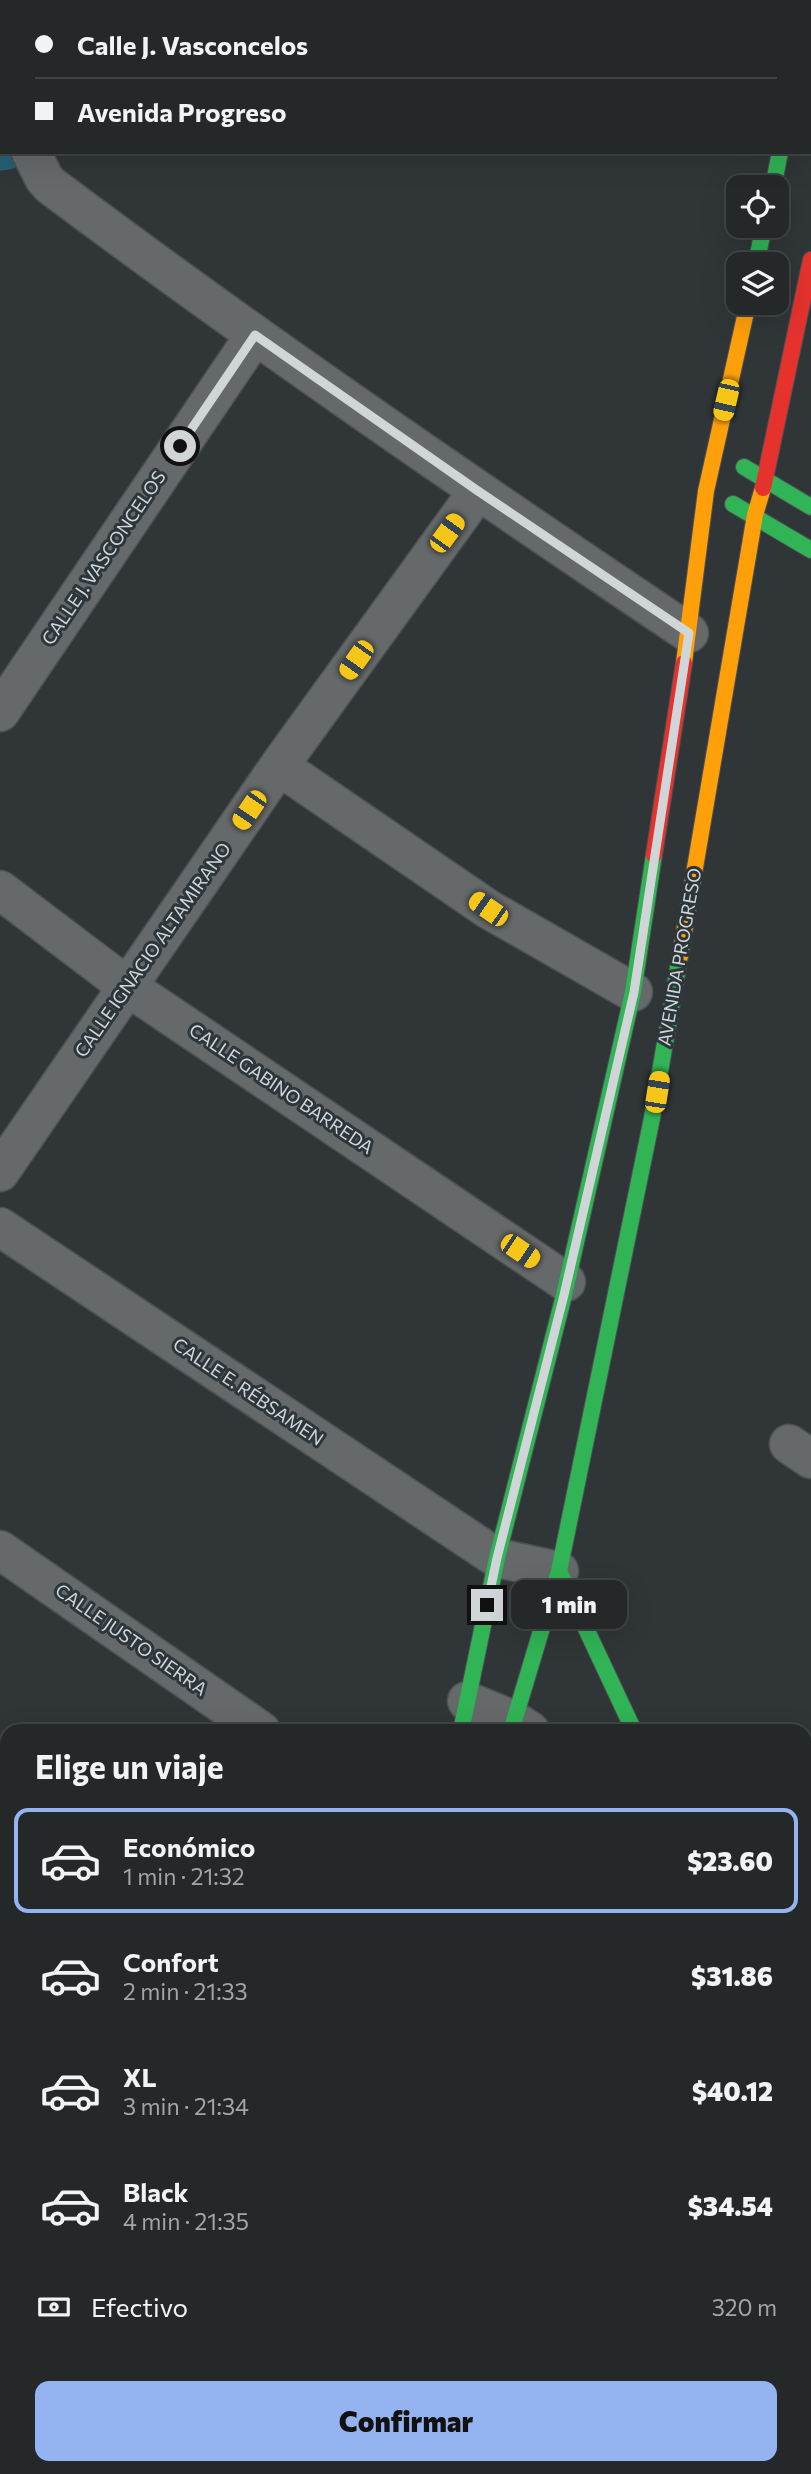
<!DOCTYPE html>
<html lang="es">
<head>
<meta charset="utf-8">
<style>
	:root { --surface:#242829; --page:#2c3031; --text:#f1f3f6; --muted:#a3a6a8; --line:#414446; --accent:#95b2f1 }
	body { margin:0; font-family:Commissioner,sans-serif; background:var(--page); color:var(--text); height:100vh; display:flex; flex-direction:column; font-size:26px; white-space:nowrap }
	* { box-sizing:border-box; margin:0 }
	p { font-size:23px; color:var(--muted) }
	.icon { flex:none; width:38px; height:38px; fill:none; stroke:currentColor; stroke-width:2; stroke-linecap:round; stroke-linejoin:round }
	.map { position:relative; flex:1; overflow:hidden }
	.panel { position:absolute; left:0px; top:1724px; width:812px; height:751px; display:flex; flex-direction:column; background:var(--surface); border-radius:21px 21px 0 0; box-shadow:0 7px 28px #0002,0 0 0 2px var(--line) }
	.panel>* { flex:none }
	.banner { position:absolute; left:0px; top:0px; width:812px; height:154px; box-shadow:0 7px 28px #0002,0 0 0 2px var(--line); display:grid; align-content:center; height:154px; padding:0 35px; background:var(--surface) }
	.buttons { position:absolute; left:726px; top:175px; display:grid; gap:14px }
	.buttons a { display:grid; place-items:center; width:63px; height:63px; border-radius:14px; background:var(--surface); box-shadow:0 7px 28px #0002,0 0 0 2px var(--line); font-size:35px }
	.end { position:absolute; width:32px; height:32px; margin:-16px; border:9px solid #d0d6d8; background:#111; box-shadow:0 0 0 4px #111 }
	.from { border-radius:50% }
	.bubble { position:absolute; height:49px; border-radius:14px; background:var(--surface); box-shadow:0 7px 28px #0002,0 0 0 2px var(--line); font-size:23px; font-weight:800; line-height:49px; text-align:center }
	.car { position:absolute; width:21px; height:42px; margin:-21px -10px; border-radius:9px; box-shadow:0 0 5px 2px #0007; background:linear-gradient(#f5c518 24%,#345 0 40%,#f5c518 0 76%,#345 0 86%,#f5c518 0) }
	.banner b { display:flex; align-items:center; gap:24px; height:66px; font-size:26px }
	.banner b+b { border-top:2px solid var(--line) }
	.banner i { width:18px; height:18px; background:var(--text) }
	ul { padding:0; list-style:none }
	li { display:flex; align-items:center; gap:21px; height:105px; margin:0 14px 10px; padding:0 21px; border:4px solid transparent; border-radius:14px }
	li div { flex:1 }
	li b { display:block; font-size:26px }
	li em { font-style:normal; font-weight:800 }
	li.current { border-color:var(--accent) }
	li>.icon { width:63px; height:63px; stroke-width:1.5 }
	h2 { padding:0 35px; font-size:32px; line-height:84px }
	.pay { display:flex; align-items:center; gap:18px; height:77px; padding:0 35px; font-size:26px }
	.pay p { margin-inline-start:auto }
	.button { display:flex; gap:14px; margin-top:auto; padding:14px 35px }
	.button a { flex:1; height:80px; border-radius:14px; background:var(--accent); color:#111; font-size:28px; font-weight:800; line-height:80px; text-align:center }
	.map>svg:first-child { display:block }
	.built { fill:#303f45 }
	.green { fill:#284753 }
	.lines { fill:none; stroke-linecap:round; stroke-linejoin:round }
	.river { stroke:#265f73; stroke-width:65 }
	.building { fill:#524a4e; stroke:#737374; stroke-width:2 }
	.street-casing { stroke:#4d5153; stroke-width:41 }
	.fast-casing { stroke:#4d5153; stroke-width:18 }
	.slow-casing { stroke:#4d5153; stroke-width:18 }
	.jam-casing { stroke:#4d5153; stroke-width:18 }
	.street { stroke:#66696a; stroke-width:38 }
	.fast { stroke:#30b455; stroke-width:16 }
	.slow { stroke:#ff9f0a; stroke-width:16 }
	.jam { stroke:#e5322d; stroke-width:16 }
	.route { stroke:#d0d6d8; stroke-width:9 }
	.labels { text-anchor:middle; stroke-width:6; stroke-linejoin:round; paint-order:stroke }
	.street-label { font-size:18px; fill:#d0d6d8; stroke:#2d363a }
</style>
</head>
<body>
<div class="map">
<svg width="811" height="2474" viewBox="0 0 811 2474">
	<rect width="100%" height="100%" fill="#303537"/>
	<!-- built -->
	<path class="built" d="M805 1973 811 1978V2195L805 2190Z"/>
	<!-- green -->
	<path class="green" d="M805 2190 811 2195V2304L805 2312Z
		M507 2468H682L677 2474H517Z"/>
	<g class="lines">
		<!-- river -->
		<path class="river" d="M160 2 161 0
			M0 138H2"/>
	</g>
	<!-- building -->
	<path class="building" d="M811 2426V2474H774L779 2468H805V2434Z"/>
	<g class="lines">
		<!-- street casing -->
		<g class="street-casing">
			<path id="street" d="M0 81 2 87
				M31 152 44 178 50 185C258 341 473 488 689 633
				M0 712 255 335
				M279 766 488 909 633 992
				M0 890 128 987 566 1282
				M0 1172 279 766 478 491
				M0 1227 497 1558 559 1571
				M789 1444 811 1459
				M0 1550 261 1731
				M467 1701 513 1720 530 1731
				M0 1869 7 1874
				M805 1932 811 1937
				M0 2214 7 2218
				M805 2391 811 2383
				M335 2468 336 2474
				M373 2468 384 2474
				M442 2468 454 2474
				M739 2474 744 2468"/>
		</g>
		<!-- fast casing -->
		<g class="fast-casing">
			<path id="fast" d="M773 187 780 152
				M756 264 764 226
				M744 467 811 507
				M733 504 811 550
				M559 1571 634 1731
				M461 1731 497 1558 564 1295 633 992 654 855
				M511 1731 559 1571 652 1118 680 956"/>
		</g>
		<!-- slow casing -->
		<g class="slow-casing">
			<path id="slow" d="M810 15 811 12
				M684 663 706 491 748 303
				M680 956 755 515 763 488"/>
		</g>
		<!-- jam casing -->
		<g class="jam-casing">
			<path id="jam" d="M763 488 811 260
				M654 855 684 663"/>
		</g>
		<!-- street -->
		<use href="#street" class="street"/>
		<!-- fast -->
		<use href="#fast" class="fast"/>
		<!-- slow -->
		<use href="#slow" class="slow"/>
		<!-- jam -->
		<use href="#jam" class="jam"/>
	</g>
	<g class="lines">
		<!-- route -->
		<path class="route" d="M180 446 255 335 478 491 689 633 634 992 564 1295 497 1558 487 1605"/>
	</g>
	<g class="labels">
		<!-- street labels -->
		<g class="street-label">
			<text transform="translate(104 558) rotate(-56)" y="6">CALLE J. VASCONCELOS</text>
			<text transform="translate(153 950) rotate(-55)" y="6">CALLE IGNACIO ALTAMIRANO</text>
			<text transform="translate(680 957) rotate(-80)" y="6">AVENIDA PROGRESO</text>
			<text transform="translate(281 1089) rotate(34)" y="6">CALLE GABINO BARREDA</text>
			<text transform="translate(248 1392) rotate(34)" y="6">CALLE E. RÉBSAMEN</text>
			<text transform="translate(131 1640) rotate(35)" y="6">CALLE JUSTO SIERRA</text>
		</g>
	</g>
</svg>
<div class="buttons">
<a><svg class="icon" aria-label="locate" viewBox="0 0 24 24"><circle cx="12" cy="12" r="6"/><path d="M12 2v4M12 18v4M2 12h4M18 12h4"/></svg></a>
<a><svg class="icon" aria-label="layers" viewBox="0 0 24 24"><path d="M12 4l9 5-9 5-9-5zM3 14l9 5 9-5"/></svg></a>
</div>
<i class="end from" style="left:180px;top:446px"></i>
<i class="end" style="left:487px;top:1605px"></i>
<div class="bubble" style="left:511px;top:1580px;width:116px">1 min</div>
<i class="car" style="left:726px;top:400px;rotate:193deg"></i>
<i class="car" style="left:447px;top:533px;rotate:36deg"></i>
<i class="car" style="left:356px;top:660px;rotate:215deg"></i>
<i class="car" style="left:249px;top:810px;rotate:214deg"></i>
<i class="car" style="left:488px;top:909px;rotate:305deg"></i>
<i class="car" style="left:657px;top:1092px;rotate:9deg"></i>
<i class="car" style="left:520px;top:1251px;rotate:124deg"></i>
<div class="banner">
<b><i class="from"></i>Calle J. Vasconcelos</b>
<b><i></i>Avenida Progreso</b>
</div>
<section class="panel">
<h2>Elige un viaje</h2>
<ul>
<li class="current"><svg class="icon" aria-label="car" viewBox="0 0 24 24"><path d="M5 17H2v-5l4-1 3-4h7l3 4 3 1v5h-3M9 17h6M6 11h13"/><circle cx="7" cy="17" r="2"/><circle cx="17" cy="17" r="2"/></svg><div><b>Económico</b><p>1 min · 21:32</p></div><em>$23.60</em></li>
<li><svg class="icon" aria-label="car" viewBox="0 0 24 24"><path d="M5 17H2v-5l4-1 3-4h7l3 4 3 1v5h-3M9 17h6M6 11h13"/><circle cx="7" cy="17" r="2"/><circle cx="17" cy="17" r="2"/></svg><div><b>Confort</b><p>2 min · 21:33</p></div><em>$31.86</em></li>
<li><svg class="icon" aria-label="car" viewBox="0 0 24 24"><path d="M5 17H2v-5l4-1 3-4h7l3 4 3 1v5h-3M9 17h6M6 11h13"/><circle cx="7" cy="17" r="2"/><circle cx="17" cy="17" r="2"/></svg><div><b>XL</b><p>3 min · 21:34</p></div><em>$40.12</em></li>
<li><svg class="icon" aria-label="car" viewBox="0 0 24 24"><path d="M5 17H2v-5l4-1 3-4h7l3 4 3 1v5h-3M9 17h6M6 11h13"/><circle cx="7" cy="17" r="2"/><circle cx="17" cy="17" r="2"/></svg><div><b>Black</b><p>4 min · 21:35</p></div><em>$34.54</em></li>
</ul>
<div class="pay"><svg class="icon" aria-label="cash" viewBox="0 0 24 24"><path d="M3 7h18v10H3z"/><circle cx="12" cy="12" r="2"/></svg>Efectivo<p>320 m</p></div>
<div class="button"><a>Confirmar</a></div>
</section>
</div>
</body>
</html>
